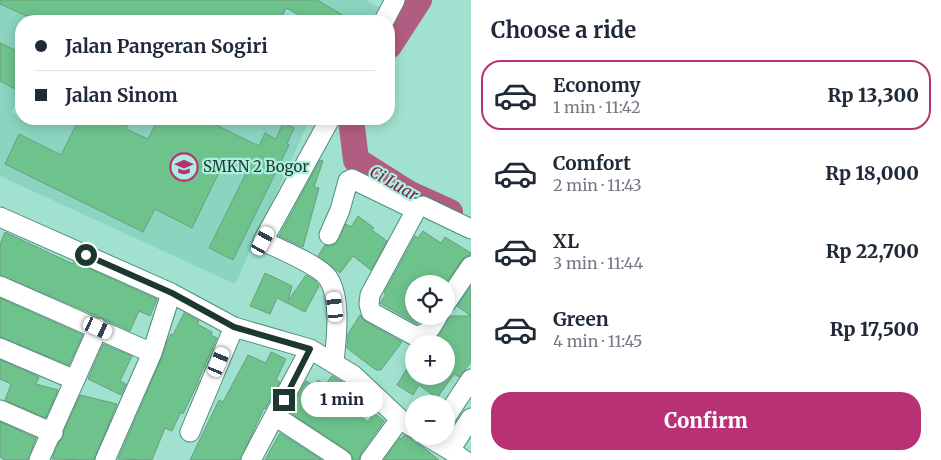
<!DOCTYPE html>
<html lang="en">
<head>
<meta charset="utf-8">
<style>
	:root { --surface:#fff; --page:#f6f6f7; --text:#1f2937; --muted:#747a83; --line:#e0e1e3; --accent:#b73174 }
	body { margin:0; font-family:Merriweather,serif; background:var(--page); color:var(--text); height:100vh; display:flex; flex-direction:column; font-size:19px; white-space:nowrap }
	* { box-sizing:border-box; margin:0 }
	p { font-size:16px; color:var(--muted) }
	.icon { flex:none; width:28px; height:28px; fill:none; stroke:currentColor; stroke-width:2; stroke-linecap:round; stroke-linejoin:round }
	.map { position:relative; flex:1; overflow:hidden }
	.sheet { display:flex; flex-direction:column; background:var(--surface); width:470px }
	.sheet>* { flex:none }
	.guide { position:absolute; left:15px; top:15px; width:380px; height:110px; border-radius:20px; box-shadow:0 2px 12px #0003; display:grid; align-content:center; height:110px; padding:0 20px; background:var(--surface) }
	.controls { position:absolute; left:405px; top:275px; display:grid; gap:10px }
	.controls a { display:grid; place-items:center; width:50px; height:50px; border-radius:50%; background:var(--surface); box-shadow:0 2px 12px #0003; font-size:25px }
	.end { position:absolute; width:22px; height:22px; margin:-11px; border:6px solid #1d3831; background:#fff; box-shadow:0 0 0 2px #fff }
	.from { border-radius:50% }
	.bubble { position:absolute; height:35px; border-radius:18px; background:var(--surface); box-shadow:0 2px 12px #0003; font-size:16px; font-weight:800; line-height:35px; text-align:center }
	.car { position:absolute; width:15px; height:30px; margin:-15px -8px; border-radius:6px; box-shadow:0 0 4px 1px #0007; background:linear-gradient(#fff 24%,#345 0 40%,#fff 0 76%,#345 0 86%,#fff 0) }
	.guide b { display:flex; align-items:center; gap:18px; height:48px; font-size:19px }
	.guide b+b { border-top:1px solid var(--line) }
	.guide i { width:12px; height:12px; background:var(--text) }
	ul { padding:0; list-style:none }
	li { display:flex; align-items:center; gap:15px; height:70px; margin:0 10px 8px; padding:0 10px; border:2px solid transparent; border-radius:20px }
	li div { flex:1 }
	li b { display:block; font-size:19px }
	li em { font-style:normal; font-weight:800 }
	li.active { border-color:var(--accent) }
	li>.icon { width:45px; height:45px; stroke-width:1.5 }
	h2 { padding:0 20px; font-size:22px; line-height:60px }
	.cta { display:flex; gap:10px; margin-top:auto; padding:10px 20px }
	.cta a { flex:1; height:58px; border-radius:20px; background:var(--accent); color:#fff; font-size:20px; font-weight:800; line-height:58px; text-align:center }
	main { display:flex; flex:1; min-height:0 }
	.map>svg:first-child { display:block }
	.built { fill:#8bd4c0; fill-rule:evenodd }
	.lines { fill:none; stroke-linecap:round; stroke-linejoin:round }
	.river { stroke:#b15d81; stroke-width:26 }
	.building { fill:#6ec38d; stroke:#6c9d7c }
	.minor-casing { stroke:#4e8d7c; stroke-width:21 }
	.minor { stroke:#fff; stroke-width:19 }
	.route { stroke:#1d3831; stroke-width:6 }
	.labels { text-anchor:middle; stroke-width:4.5; stroke-linejoin:round; paint-order:stroke }
	.poi-label { font-size:15px; fill:#1d3831; stroke:#adefdc; text-anchor:start }
	.water-label { font-size:16px; font-style:italic; fill:#7f174d; stroke:#adefdc }
</style>
</head>
<body>
<main>
<div class="map">
<svg width="471" height="460" viewBox="0 0 471 460">
	<rect width="100%" height="100%" fill="#a0e2cf"/>
	<!-- built -->
	<path class="built" d="M0 0H52L42 21H21V53L0 43Z
		M317 0H366L382 9 381 21H353L344 16 341 21 344 16Z
		M21 57V93L12 112 21 117V119L33 123 35 119H79L62 154 180 156 106 119H119L128 123 130 119H158L154 128 241 170 254 143 204 119H310L235 284 0 176V63L15 70ZM283 123 294 128 287 144 289 145 233 260 209 248 264 134 276 139ZM19 135 158 202 143 232 5 164ZM200 153 223 164 192 227Z"/>
	<g class="lines">
		<!-- river -->
		<path class="river" d="M389 46 419 0
			M351 119 356 160 408 193 450 212"/>
	</g>
	<!-- building -->
	<path class="building" d="M0 0H317L353 21H310L286 8 280 21H38L0 4Z
		M0 43 21 53V92L0 81Z
		M79 119H130L126 129 148 139 158 119H204L259 146 265 133 276 139 283 123 294 128 287 144 289 145 233 260 209 248 246 173 224 162 192 228 155 209 143 232 5 164 19 134 61 155Z
		M320 160 323 161 314 187 319 188 303 247 279 236Z
		M358 216 374 228 372 230 387 241 371 270 353 256 340 273 318 256 325 245 331 246 336 244 346 224 351 227Z
		M423 231 441 243 445 237 471 253V255L466 256 462 260 445 284H414V316H423L417 324 380 303 386 294 384 293 415 236 418 238Z
		M5 232 73 264 74 262 157 299 150 316 139 311 130 331 102 318 0 275V244Z
		M265 273 292 286 288 301 306 275 316 281 319 286 305 312 277 298 270 314 250 306Z
		M471 286V316L457 306Z
		M0 298 83 335 69 365 0 337Z
		M184 313 199 321 197 324 212 332 211 335 217 338 198 381H199L183 414 181 412 172 431 165 428 152 460 118 459 162 357 167 342 171 334 173 335Z
		M360 315 366 322 402 342 381 370H376L347 348 348 334Z
		M449 316H471V362L459 377 454 374 437 398 419 385 413 395 397 385 414 357V376H446V344H429L440 334Z
		M103 344 132 356 120 381 126 384 121 395 88 379Z
		M271 352 286 359 276 380 280 382 265 409 264 408 240 460H190L219 400 223 402 248 355 266 363Z
		M0 360 39 377 36 384 58 390 46 418 5 400 11 384 0 379Z
		M332 376 346 384 355 393 351 399 353 401 348 407 368 422 374 413 384 421 361 453 359 460H353L352 455 348 451 289 412 306 381 314 386 318 380 325 385Z
		M80 395 117 404 94 460 52 459 59 442 63 438 64 431Z
		M0 422 36 438 28 460H5L0 457Z
		M280 433 322 460H265Z
		M404 435 412 439 439 460H384L400 438 401 439Z"/>
	<g class="lines">
		<!-- minor casing -->
		<g class="minor-casing">
			<path id="minor" d="M384 21 395 0
				M330 119 263 241C279 249 319 265 328 278 342 299 336 339 334 363
				M416 210 370 295 369 304 371 312 415 336C429 335 431 327 438 316
				M0 217 171 293 234 327 310 349 353 375 400 419 414 428
				M329 235 340 210 348 181 352 179 416 210 423 206 471 229
				M0 286 152 353
				M446 303 471 266
				M0 348 75 380
				M0 410 53 433
				M275 416 342 460
				M446 417 471 379
				M190 432 234 327
				M426 436 450 450 464 460
				M450 450 471 418
				M39 460 98 328
				M105 460 152 353 171 293
				M251 460 310 349
				M370 460 400 419"/>
		</g>
		<!-- minor -->
		<use href="#minor" class="minor"/>
	</g>
	<g class="lines">
		<!-- route -->
		<path class="route" d="M86 255 172 293 234 327 310 349 284 400"/>
	</g>
	<!-- icons -->
	<defs>
		<g id="school-ring" transform="scale(1.4375)"><circle r="9.5" fill="#adefdc" stroke="#b73174" stroke-width="1.5"/><path d="M0-5L7-2L0 1L-7-2ZM-4 1L0 2.5L4 1V4Q0 6-4 4Z" fill="#b73174"/></g>
	</defs>
	<g fill-rule="evenodd">
		<use href="#school-ring" x="184" y="167"/>
	</g>
	<g class="labels">
		<!-- poi labels -->
		<g class="poi-label">
			<text x="203" y="172">SMKN 2 Bogor</text>
		</g>
		<!-- water labels -->
		<g class="water-label">
			<text transform="translate(394 183) rotate(30)" y="6">Ci Luar</text>
		</g>
	</g>
</svg>
<div class="controls">
<a><svg class="icon" aria-label="locate" viewBox="0 0 24 24"><circle cx="12" cy="12" r="6"/><path d="M12 2v4M12 18v4M2 12h4M18 12h4"/></svg></a>
<a>+</a>
<a>−</a>
</div>
<i class="end from" style="left:86px;top:255px"></i>
<i class="end" style="left:284px;top:400px"></i>
<div class="bubble" style="left:301px;top:382px;width:82px">1 min</div>
<i class="car" style="left:263px;top:241px;rotate:29deg"></i>
<i class="car" style="left:335px;top:307px;rotate:354deg"></i>
<i class="car" style="left:98px;top:328px;rotate:115deg"></i>
<i class="car" style="left:219px;top:362px;rotate:23deg"></i>
<div class="guide">
<b><i class="from"></i>Jalan Pangeran Sogiri</b>
<b><i></i>Jalan Sinom</b>
</div>
</div>
<section class="sheet">
<h2>Choose a ride</h2>
<ul>
<li class="active"><svg class="icon" aria-label="car" viewBox="0 0 24 24"><path d="M5 17H2v-5l4-1 3-4h7l3 4 3 1v5h-3M9 17h6M6 11h13"/><circle cx="7" cy="17" r="2"/><circle cx="17" cy="17" r="2"/></svg><div><b>Economy</b><p>1 min · 11:42</p></div><em>Rp 13,300</em></li>
<li><svg class="icon" aria-label="car" viewBox="0 0 24 24"><path d="M5 17H2v-5l4-1 3-4h7l3 4 3 1v5h-3M9 17h6M6 11h13"/><circle cx="7" cy="17" r="2"/><circle cx="17" cy="17" r="2"/></svg><div><b>Comfort</b><p>2 min · 11:43</p></div><em>Rp 18,000</em></li>
<li><svg class="icon" aria-label="car" viewBox="0 0 24 24"><path d="M5 17H2v-5l4-1 3-4h7l3 4 3 1v5h-3M9 17h6M6 11h13"/><circle cx="7" cy="17" r="2"/><circle cx="17" cy="17" r="2"/></svg><div><b>XL</b><p>3 min · 11:44</p></div><em>Rp 22,700</em></li>
<li><svg class="icon" aria-label="car" viewBox="0 0 24 24"><path d="M5 17H2v-5l4-1 3-4h7l3 4 3 1v5h-3M9 17h6M6 11h13"/><circle cx="7" cy="17" r="2"/><circle cx="17" cy="17" r="2"/></svg><div><b>Green</b><p>4 min · 11:45</p></div><em>Rp 17,500</em></li>
</ul>
<div class="cta"><a>Confirm</a></div>
</section>
</main>
</body>
</html>
